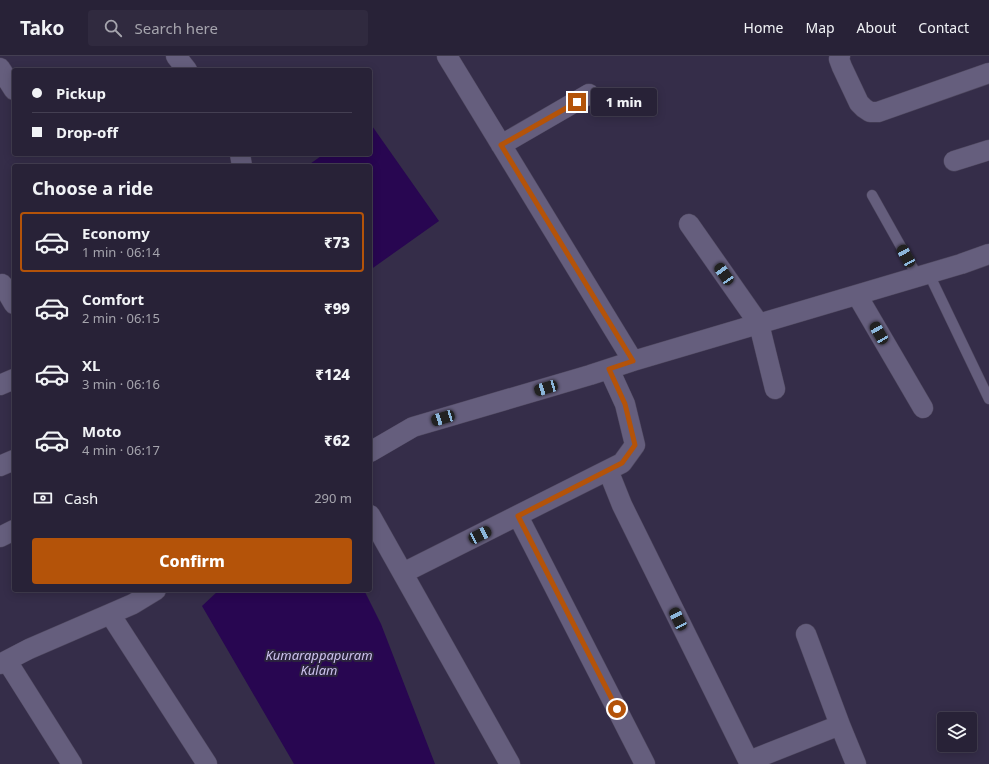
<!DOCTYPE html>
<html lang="en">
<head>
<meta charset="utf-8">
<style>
	:root { --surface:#282237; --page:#302a3f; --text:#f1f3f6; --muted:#a5a4ad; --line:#443f52; --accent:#b45309 }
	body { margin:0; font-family:"Noto Sans",sans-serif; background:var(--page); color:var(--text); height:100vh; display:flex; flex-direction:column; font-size:15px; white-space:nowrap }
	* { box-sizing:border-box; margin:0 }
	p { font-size:13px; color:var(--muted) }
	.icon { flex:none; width:22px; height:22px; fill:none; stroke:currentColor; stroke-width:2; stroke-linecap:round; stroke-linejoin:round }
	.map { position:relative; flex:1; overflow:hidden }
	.sheet { position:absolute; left:12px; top:108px; width:360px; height:428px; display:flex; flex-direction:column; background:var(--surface); border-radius:4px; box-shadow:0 2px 10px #0003,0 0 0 1px var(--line) }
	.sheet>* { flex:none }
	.guide { position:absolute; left:12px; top:12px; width:360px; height:88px; border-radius:4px; box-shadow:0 2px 10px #0003,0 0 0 1px var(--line); display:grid; align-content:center; height:88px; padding:0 20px; background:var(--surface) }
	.tools { position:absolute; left:937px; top:656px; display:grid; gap:8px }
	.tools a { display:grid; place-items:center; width:40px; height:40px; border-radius:4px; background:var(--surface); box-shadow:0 2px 10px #0003,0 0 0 1px var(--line); font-size:20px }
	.end { position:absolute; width:18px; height:18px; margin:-9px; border:5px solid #b45309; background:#fff; box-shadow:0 0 0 2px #fff }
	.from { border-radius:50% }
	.bubble { position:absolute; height:28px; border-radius:4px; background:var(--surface); box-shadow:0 2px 10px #0003,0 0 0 1px var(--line); font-size:13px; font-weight:800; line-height:28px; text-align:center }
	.car { position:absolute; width:12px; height:24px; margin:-12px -6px; border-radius:5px; box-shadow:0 0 3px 1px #0007; background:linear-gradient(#222 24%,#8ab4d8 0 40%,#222 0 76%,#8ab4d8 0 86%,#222 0) }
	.guide b { display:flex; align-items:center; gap:14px; height:38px; font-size:15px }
	.guide b+b { border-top:1px solid var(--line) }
	.guide i { width:10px; height:10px; background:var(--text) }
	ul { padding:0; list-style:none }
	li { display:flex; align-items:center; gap:12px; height:60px; margin:0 8px 6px; padding:0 12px; border:2px solid transparent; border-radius:4px }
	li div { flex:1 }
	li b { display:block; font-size:15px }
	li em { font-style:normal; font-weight:800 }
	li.selected { border-color:var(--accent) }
	li>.icon { width:36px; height:36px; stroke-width:1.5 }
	h2 { padding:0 20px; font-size:18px; line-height:48px }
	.pay { display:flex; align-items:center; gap:10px; height:44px; padding:0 20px; font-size:15px }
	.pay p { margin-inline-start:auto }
	.action { display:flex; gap:8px; margin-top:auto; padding:8px 20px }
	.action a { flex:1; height:46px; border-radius:4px; background:var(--accent); color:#fff; font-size:16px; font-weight:800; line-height:46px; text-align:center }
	header { display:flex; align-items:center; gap:24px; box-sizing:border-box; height:56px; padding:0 20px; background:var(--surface); border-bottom:1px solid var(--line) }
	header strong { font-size:19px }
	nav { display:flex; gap:22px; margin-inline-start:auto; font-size:14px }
	.search { width:280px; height:36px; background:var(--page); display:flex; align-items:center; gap:10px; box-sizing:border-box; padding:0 14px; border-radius:4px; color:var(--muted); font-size:15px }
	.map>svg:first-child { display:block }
	.water { fill:#280651 }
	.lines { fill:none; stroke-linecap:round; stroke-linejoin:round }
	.service-casing { stroke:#4f485f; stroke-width:11 }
	.minor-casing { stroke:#4f485f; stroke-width:21 }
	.service { stroke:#655e7d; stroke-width:10 }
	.minor { stroke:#655e7d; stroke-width:20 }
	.route { stroke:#b45309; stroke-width:5 }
	.labels { text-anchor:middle; stroke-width:4; stroke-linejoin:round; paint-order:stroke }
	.water-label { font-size:13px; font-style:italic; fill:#cdc3ee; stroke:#2b233e }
</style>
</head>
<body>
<header>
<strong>Tako</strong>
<div class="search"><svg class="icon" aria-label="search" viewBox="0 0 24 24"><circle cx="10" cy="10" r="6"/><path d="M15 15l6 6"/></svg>Search here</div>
<nav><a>Home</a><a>Map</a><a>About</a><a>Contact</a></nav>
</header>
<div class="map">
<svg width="989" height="708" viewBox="0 0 989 708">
	<rect width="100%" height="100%" fill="#352d49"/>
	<!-- water -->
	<path class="water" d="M370 67 439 165 370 214V110H307L324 98H370Z
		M219 534H364L381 568 435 708H294L202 550Z"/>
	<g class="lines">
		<!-- service casing -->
		<g class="service-casing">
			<path id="service" d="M872 139 918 221
				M929 218 989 343"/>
		</g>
		<!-- minor casing -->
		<g class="minor-casing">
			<path id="minor" d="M176 0 187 14
				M447 0 633 305
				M840 0 839 3 842 11 859 47 864 52 870 56H878L989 17
				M0 12 14 34
				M501 89 589 38
				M240 98 242 110
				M954 105 989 94
				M689 168 759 268 775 333
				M2 228 14 248
				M857 239 923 352
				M609 313 625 348 635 389 622 407 608 414 622 449 750 708
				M0 329 14 323
				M370 396 413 371 590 319 633 305 961 208 989 198
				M0 410 14 404
				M370 459 510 708
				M518 460 645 708
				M0 481 14 474
				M403 517 608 414
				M110 558 207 708
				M7 605 72 708
				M0 608 29 593 110 558 133 548 156 534
				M840 669 856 708
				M749 705 840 669 806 578"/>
		</g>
		<!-- service -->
		<use href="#service" class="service"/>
		<!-- minor -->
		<use href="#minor" class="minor"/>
	</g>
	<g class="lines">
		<!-- route -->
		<path class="route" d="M577 46 501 89 633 305 609 313 625 348 635 389 622 407 518 460 617 653"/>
	</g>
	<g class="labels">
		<!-- water labels -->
		<g class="water-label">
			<text x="319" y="604">Kumarappapuram<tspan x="319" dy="15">Kulam</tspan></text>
		</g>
	</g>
</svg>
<div class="tools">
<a><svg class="icon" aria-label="layers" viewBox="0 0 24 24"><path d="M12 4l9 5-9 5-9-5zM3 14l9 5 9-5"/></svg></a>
</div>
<i class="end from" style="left:617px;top:653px"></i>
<i class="end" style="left:577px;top:46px"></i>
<div class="bubble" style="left:591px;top:32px;width:66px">1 min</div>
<i class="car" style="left:906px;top:200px;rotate:331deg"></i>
<i class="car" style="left:724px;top:218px;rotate:325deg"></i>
<i class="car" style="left:879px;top:277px;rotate:330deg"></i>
<i class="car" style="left:546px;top:332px;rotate:254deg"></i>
<i class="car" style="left:443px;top:362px;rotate:253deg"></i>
<i class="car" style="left:480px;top:479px;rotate:63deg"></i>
<i class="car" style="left:678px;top:563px;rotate:334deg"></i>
<div class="guide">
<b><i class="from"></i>Pickup</b>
<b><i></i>Drop-off</b>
</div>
<section class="sheet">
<h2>Choose a ride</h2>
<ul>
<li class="selected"><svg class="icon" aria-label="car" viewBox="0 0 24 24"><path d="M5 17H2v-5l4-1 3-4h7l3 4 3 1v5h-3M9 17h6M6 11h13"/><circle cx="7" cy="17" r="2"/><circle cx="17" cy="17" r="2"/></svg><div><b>Economy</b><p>1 min · 06:14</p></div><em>₹73</em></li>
<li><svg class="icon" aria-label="car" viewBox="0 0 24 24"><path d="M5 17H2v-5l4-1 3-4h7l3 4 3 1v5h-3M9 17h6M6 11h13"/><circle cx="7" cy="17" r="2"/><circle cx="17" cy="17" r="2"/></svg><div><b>Comfort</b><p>2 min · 06:15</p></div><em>₹99</em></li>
<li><svg class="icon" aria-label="car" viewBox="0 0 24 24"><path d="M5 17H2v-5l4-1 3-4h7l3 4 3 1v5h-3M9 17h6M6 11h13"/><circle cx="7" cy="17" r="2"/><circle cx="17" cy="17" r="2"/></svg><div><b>XL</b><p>3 min · 06:16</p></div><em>₹124</em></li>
<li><svg class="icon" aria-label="car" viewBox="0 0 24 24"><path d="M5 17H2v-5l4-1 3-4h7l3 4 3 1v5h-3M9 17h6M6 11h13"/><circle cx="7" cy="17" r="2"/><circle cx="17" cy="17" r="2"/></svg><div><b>Moto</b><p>4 min · 06:17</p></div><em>₹62</em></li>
</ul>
<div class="pay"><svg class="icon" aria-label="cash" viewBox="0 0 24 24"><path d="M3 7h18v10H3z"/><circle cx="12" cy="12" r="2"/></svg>Cash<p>290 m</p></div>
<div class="action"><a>Confirm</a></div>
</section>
</div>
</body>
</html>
